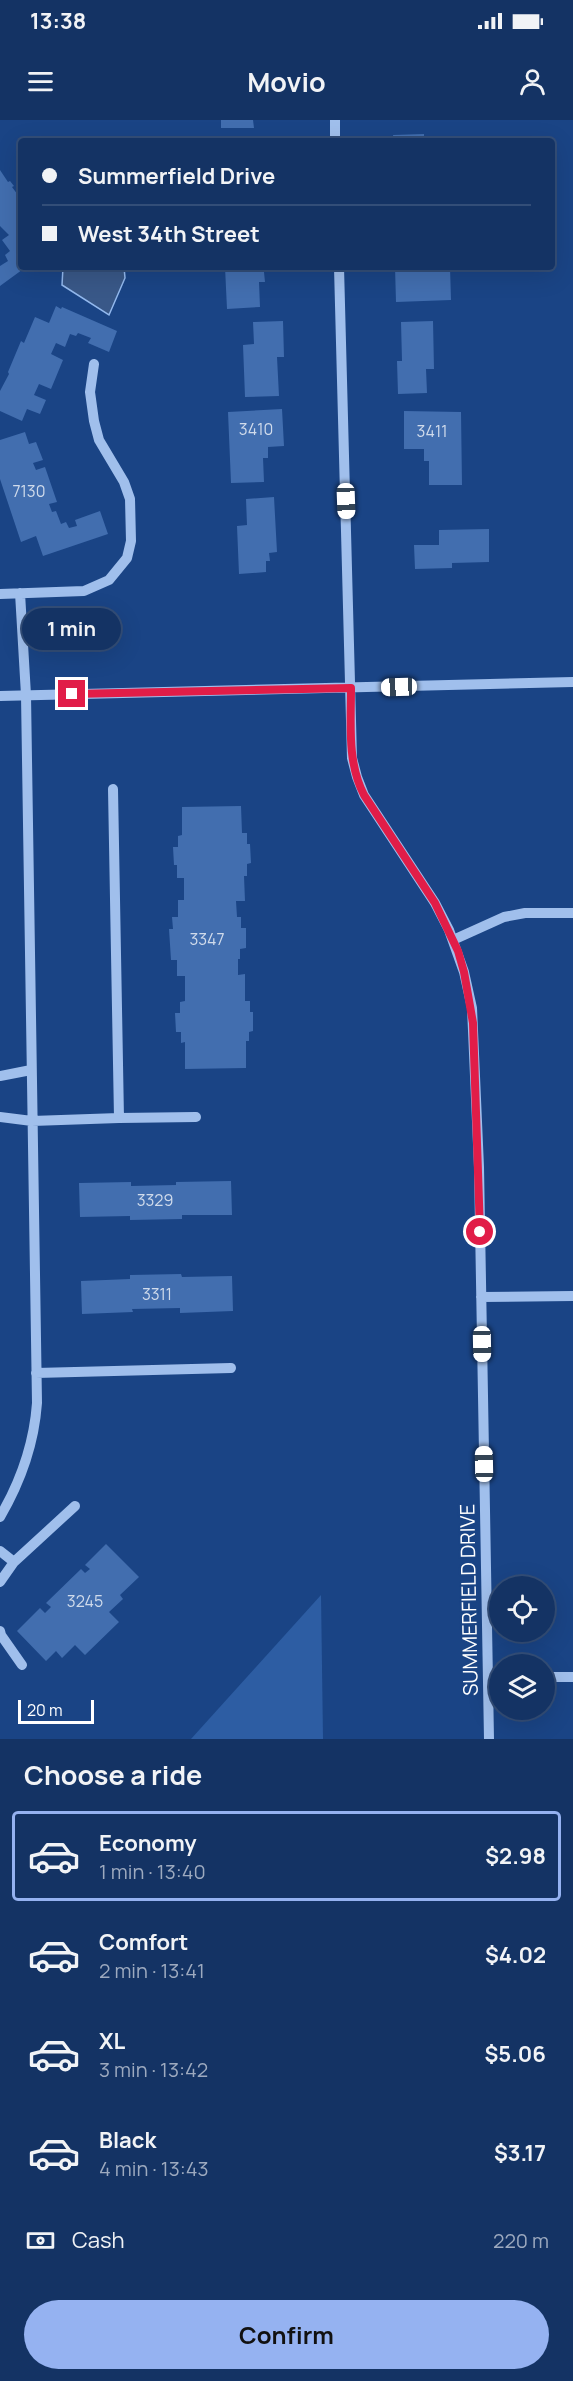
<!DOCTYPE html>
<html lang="en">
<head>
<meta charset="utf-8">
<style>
	:root { --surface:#143364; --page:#1d3b6a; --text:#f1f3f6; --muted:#9daabf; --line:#334e78; --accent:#95b2f1 }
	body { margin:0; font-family:Manrope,sans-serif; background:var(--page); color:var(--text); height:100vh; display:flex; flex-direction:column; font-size:22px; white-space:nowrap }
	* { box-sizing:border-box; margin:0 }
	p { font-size:20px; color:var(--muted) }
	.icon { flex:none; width:33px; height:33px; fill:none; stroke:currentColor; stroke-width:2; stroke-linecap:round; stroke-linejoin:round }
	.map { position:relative; height:1619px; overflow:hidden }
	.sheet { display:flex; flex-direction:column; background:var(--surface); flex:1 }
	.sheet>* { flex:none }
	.banner { position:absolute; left:18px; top:18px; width:537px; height:132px; border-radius:6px; box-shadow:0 6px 24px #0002,0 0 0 2px var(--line); display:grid; align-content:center; height:132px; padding:0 24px; background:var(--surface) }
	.fabs { position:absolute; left:489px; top:1456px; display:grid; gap:12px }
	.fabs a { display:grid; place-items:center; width:66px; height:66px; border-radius:50%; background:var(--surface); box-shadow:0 6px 24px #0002,0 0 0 2px var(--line); font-size:30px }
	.scale { position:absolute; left:18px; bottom:15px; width:76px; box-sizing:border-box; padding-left:6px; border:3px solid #fff; border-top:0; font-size:16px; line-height:21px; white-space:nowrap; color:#fff; -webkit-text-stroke:4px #1a4485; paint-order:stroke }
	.end { position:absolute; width:27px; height:27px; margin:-14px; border:8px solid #e11d48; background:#fff; box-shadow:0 0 0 3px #fff }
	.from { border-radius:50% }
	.bubble { position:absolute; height:42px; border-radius:21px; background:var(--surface); box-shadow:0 6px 24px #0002,0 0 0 2px var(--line); font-size:20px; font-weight:700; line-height:42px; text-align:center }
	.car { position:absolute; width:18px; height:36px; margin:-18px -9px; border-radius:8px; box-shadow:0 0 4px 2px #0007; background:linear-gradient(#fff 24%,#345 0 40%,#fff 0 76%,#345 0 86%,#fff 0) }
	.banner b { display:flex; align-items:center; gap:21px; height:57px; font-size:22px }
	.banner b+b { border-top:2px solid var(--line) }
	.banner i { width:15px; height:15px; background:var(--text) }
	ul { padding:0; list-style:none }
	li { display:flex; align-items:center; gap:18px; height:90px; margin:0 12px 9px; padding:0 12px; border:3px solid transparent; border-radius:6px }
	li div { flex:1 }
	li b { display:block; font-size:22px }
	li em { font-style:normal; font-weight:700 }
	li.selected { border-color:var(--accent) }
	li>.icon { width:54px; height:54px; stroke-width:1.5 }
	h2 { padding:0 24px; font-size:27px; line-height:72px }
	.pay { display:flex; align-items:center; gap:15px; height:66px; padding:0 24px; font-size:22px }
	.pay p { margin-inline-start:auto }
	.primary-button { display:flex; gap:12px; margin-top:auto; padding:12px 24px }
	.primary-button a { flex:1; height:69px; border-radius:36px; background:var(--accent); color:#111; font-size:24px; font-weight:700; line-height:69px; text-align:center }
	.status { display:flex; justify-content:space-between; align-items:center; height:42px; padding:0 30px; background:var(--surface); direction:ltr }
	.status svg { height:16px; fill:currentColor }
	header { display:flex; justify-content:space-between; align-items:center; height:78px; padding:0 24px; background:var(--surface); font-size:27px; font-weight:700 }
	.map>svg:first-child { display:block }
	.green { fill:#2d5da3 }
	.water { fill:#395888; stroke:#93b9ee; stroke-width:1.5 }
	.building { fill:#426eaf }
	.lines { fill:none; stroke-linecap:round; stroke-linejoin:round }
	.minor { stroke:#a0bfec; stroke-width:10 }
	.route { stroke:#e11d48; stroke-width:8 }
	.labels { text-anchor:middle; stroke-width:4.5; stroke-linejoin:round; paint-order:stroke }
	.number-label { font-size:16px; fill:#d0dbeb }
	.street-label { font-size:20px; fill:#fff; stroke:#1a4485 }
</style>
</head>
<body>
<div class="status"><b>13:38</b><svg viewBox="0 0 49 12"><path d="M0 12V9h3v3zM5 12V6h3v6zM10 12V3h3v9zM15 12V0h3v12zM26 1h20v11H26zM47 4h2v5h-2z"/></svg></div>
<header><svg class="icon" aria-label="menu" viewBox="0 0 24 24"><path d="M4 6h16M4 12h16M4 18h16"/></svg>Movio<svg class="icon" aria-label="person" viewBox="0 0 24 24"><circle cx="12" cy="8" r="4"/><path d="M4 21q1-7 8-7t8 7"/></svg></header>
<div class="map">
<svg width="573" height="1619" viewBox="0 0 573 1619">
	<rect width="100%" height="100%" fill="#1a4485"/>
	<!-- green -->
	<path class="green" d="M321 1475 323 1619H191Z"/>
	<!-- water -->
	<path class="water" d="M63 147H124L125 158 109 195 62 165Z"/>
	<!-- building -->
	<path class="building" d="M221 0H253L254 8H221Z
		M424 14V21H394L393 15Z
		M0 50 8 62 10 61 14 66 12 67 21 79V147H26L0 166V146L8 141 5 135 10 131 2 120 9 115 0 106Z
		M225 147H282V152H264L265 162H259L260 187 227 189Z
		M395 147H450L451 180 396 182Z
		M56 186 61 189 62 187 117 211 109 232 88 223 91 218 78 213 76 216 70 214 65 227 56 223 51 234 63 240 51 269 39 264 34 275 46 280 40 294 27 289 22 301 0 291V271L9 254 8 252 21 221 24 223 35 197 49 203Z
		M283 201 284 237H277L279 276 245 277 243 225 254 224 253 202Z
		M433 201 434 249H426L427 273 398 274 397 241H402L401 202Z
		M282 289 284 326 268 327V338H263L264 362 231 363 228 292Z
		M404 291 461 292 462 365H429V341H424V329H404Z
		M25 312 29 324 36 322 43 340 33 343 36 350 45 347 57 382 49 384 52 392 56 391 61 404 66 402 69 408 77 406 75 400 100 391 108 414 43 436 36 416 21 422 0 359V320Z
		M274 377 277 432 269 433 270 441H266V452L239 454 237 406 247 405 246 379Z
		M489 409V442L452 443V448L415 449 414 425H439V410Z
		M241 686 242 713H247V724H250L251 743 247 744V756H244L245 781H236L237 797H241V808H246V828L240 829V839H238V855L245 854V881H250V892H253V911L249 912V921H246V948L185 949V922L181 923V912H176L175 893H180V882L185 881V856H177V840H171L169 809H173L172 797H178V780H184V758H177V745H174L173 727H178V716L182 715V687Z
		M231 1061 232 1095H182V1099L130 1100V1096L80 1097 79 1063 131 1062V1066L176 1065V1062Z
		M181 1154 182 1157 232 1156 233 1191 180 1193V1188L132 1189 133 1192 82 1194 81 1161 130 1159V1155Z
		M106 1424 139 1457 120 1475 123 1479 109 1492 119 1502 85 1535 75 1525 62 1538 56 1531 46 1541 17 1511 40 1488 45 1493 51 1487 46 1483 81 1449 85 1453 90 1449 85 1445Z"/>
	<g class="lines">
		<!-- minor -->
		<path class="minor" d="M335 0V21
			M339 147 352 638 357 657 364 675 435 783 449 810 464 852 472 888 479 1047 489 1619
			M0 474 84 471 109 460 127 438 131 421 130 379 124 362 99 320 94 301 90 272 94 244
			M0 576 573 562
			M453 820 504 797 525 793H573
			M0 956 31 950
			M0 997 32 1001 119 998 113 669
			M119 998 196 997
			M481 1177 573 1176
			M36 1253 231 1248
			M0 1397C21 1361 34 1325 37 1283L26 575 20 473
			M0 1431 14 1442 75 1386
			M0 1462 14 1442
			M0 1511 1 1515 22 1545
			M544 1557H573"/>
	</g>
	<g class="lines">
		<!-- route -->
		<path class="route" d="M72 574 351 568C351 604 347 642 364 675L435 783 458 831 464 852 473 903 480 1112"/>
	</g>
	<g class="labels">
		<!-- number labels -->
		<g class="number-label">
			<text x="256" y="315">3410</text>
			<text x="432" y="317">3411</text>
			<text x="29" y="377">7130</text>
			<text x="207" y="825">3347</text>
			<text x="155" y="1086">3329</text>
			<text x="157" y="1180">3311</text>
			<text x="85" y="1487">3245</text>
		</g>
		<!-- street labels -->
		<g class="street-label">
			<text transform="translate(469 1480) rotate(-91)" y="7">SUMMERFIELD DRIVE</text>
		</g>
	</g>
</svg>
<div class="fabs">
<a><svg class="icon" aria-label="locate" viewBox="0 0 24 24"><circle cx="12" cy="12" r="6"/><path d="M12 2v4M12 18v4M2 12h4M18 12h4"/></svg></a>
<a><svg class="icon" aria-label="layers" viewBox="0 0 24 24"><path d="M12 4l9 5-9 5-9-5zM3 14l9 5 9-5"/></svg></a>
</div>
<div class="scale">20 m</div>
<i class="end from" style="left:480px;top:1112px"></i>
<i class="end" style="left:72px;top:574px"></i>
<div class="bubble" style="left:22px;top:488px;width:99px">1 min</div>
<i class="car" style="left:346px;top:381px;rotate:178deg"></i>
<i class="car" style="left:399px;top:567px;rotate:268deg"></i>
<i class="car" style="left:482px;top:1224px;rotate:179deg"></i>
<i class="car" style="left:484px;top:1344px;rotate:359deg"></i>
<div class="banner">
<b><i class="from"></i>Summerfield Drive</b>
<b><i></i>West 34th Street</b>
</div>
</div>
<section class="sheet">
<h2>Choose a ride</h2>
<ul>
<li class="selected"><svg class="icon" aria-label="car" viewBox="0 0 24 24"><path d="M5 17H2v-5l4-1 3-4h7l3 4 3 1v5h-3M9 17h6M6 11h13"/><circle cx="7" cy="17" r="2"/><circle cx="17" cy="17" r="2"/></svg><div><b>Economy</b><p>1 min · 13:40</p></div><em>$2.98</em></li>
<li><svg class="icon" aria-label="car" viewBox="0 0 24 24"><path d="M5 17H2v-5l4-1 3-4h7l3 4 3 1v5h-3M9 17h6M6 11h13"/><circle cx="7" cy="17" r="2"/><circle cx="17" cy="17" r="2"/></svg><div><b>Comfort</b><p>2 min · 13:41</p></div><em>$4.02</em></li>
<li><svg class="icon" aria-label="car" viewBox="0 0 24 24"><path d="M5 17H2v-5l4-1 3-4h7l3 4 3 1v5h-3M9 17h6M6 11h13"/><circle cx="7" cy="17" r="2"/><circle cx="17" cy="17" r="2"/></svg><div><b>XL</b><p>3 min · 13:42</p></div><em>$5.06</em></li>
<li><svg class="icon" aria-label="car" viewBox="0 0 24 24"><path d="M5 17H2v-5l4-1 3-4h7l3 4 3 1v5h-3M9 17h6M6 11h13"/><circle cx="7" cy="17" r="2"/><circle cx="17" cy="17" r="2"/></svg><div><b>Black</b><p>4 min · 13:43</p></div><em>$3.17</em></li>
</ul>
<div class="pay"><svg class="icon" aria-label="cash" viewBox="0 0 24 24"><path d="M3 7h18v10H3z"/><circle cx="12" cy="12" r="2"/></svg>Cash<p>220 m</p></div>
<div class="primary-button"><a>Confirm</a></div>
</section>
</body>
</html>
